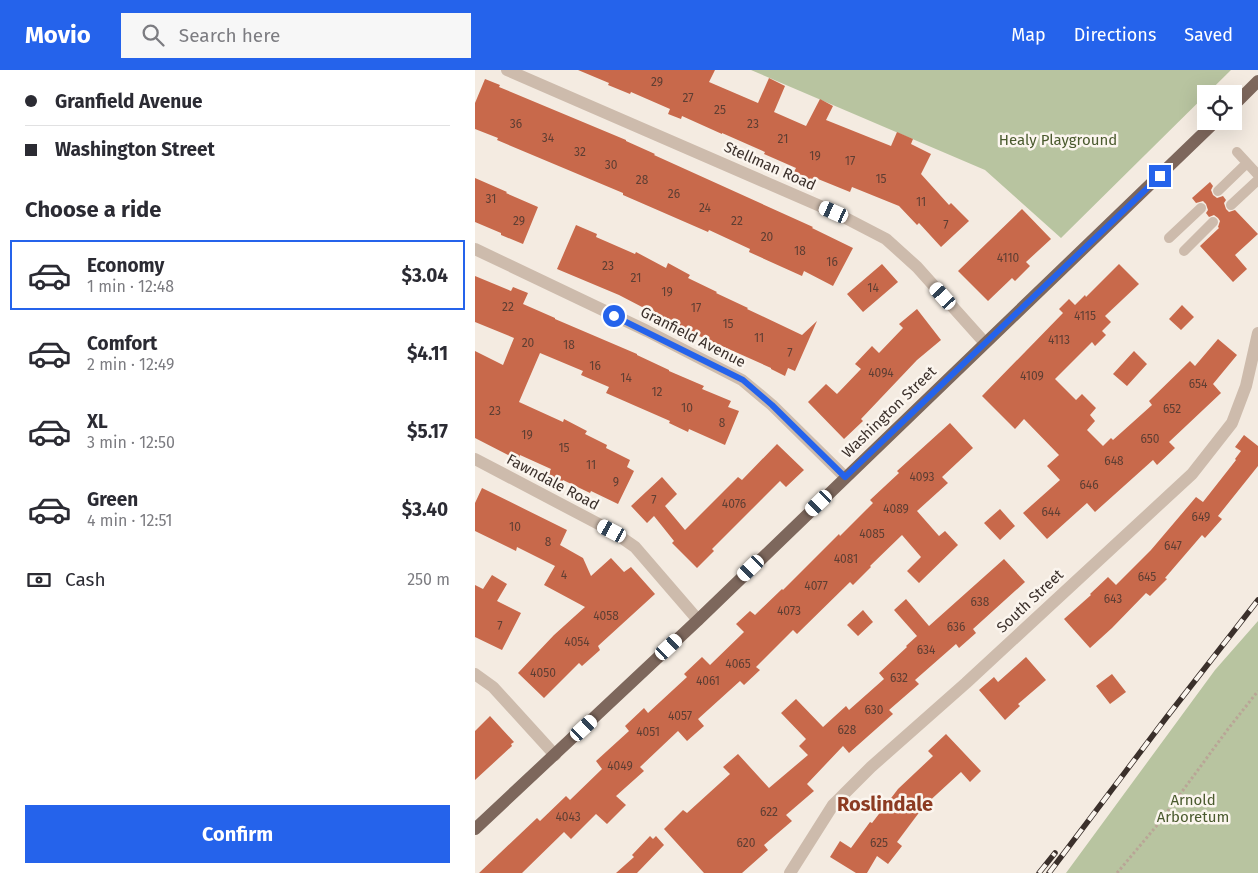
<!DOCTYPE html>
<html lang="en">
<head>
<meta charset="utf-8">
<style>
	:root { --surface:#fff; --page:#f7f7f7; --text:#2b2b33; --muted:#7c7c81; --line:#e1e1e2; --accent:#2563eb }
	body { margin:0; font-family:"Fira Sans",sans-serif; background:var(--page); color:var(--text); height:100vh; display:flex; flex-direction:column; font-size:19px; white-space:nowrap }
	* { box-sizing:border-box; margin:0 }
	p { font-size:16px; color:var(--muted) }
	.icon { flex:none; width:28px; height:28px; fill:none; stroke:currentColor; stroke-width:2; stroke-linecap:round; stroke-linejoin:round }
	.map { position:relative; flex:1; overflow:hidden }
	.sheet { display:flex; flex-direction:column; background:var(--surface); width:475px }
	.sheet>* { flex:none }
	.top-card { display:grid; align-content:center; height:110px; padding:0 25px; background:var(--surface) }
	.controls { position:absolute; left:722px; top:15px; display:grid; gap:10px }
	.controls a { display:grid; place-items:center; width:45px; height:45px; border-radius:0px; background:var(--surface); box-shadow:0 5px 20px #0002; font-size:25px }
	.end { position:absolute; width:22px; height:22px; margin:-11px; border:6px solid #2563eb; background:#fff; box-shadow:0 0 0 2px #fff }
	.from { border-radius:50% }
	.car { position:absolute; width:15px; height:30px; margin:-15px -8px; border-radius:6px; box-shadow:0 0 4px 1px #0007; background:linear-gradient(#fff 24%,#345 0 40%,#fff 0 76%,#345 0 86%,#fff 0) }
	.top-card b { display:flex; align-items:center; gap:18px; height:48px; font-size:19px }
	.top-card b+b { border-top:1px solid var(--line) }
	.top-card i { width:12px; height:12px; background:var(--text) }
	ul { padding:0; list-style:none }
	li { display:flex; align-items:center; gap:15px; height:70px; margin:0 10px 8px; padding:0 15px; border:2px solid transparent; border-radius:0px }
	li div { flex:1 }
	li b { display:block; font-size:19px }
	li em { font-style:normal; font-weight:700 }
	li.active { border-color:var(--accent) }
	li>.icon { width:45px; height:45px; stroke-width:1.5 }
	h2 { padding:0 25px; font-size:22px; line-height:60px }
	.pay { display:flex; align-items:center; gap:12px; height:55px; padding:0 25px; font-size:19px }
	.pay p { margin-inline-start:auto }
	.primary-button { display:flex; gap:10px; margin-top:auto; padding:10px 25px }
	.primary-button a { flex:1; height:58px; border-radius:0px; background:var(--accent); color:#fff; font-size:20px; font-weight:700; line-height:58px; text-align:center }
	header { display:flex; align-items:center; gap:30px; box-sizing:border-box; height:70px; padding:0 25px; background:var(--accent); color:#fff }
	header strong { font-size:24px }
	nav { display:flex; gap:28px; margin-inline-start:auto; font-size:18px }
	.search { width:350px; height:45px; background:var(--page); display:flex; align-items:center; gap:12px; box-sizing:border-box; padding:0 18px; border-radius:0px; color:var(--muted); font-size:19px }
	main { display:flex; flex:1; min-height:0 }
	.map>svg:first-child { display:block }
	.green { fill:#b8c4a0 }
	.building { fill:#c8694b }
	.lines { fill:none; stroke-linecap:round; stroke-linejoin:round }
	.path { stroke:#b9a596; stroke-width:3; stroke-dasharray:2.5 2.5; stroke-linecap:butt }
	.lane { stroke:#cdbbac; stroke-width:10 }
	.street { stroke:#cdbbac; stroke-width:12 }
	.primary { stroke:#7d675c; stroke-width:12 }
	.rail-casing { stroke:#3b302b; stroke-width:5.5 }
	.rail { stroke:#fbf5ee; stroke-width:4; stroke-dasharray:11; stroke-linecap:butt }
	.route { stroke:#2563eb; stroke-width:6 }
	.labels { text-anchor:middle; stroke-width:5; stroke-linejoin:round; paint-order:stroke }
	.number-label { font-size:12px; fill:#5e3e33 }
	.park-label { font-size:15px; fill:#4a5a2e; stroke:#fbf5ee }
	.street-label { font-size:15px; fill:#3b302b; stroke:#fbf5ee }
	.district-label { font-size:20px; font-weight:bold; fill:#8c3b22; stroke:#fbf5ee }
</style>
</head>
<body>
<header>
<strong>Movio</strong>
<div class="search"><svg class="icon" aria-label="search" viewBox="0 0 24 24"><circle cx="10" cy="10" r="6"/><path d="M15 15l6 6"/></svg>Search here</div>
<nav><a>Map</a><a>Directions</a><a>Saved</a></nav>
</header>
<main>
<section class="sheet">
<div class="top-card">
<b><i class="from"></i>Granfield Avenue</b>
<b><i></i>Washington Street</b>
</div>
<h2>Choose a ride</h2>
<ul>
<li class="active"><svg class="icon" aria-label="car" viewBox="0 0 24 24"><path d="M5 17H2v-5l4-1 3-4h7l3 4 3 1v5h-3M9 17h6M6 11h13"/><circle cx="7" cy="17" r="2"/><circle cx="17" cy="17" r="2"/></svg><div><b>Economy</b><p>1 min · 12:48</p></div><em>$3.04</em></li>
<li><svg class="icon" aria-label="car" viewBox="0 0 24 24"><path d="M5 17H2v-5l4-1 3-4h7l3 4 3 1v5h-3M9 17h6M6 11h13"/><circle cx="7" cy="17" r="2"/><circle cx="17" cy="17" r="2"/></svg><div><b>Comfort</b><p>2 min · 12:49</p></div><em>$4.11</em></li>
<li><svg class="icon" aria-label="car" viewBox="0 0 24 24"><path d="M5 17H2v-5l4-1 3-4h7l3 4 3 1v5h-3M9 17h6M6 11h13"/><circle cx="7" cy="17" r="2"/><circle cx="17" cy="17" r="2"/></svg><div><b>XL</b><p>3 min · 12:50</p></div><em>$5.17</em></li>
<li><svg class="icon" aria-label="car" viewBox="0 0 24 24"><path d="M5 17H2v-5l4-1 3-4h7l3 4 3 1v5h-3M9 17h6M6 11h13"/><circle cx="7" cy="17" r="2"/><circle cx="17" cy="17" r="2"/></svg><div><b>Green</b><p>4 min · 12:51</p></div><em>$3.40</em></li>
</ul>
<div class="pay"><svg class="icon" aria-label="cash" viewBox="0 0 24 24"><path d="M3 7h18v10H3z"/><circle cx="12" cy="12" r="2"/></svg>Cash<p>250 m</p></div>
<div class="primary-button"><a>Confirm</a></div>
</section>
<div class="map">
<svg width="783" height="803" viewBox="0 0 783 803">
	<rect width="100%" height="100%" fill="#f4ebe1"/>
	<!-- green -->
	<path class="green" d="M276 0H756L586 168 510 100Z
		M783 551V803H591L740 600Z"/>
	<!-- building -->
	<path class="building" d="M103 0H240L234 12 283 33 294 8 310 16 299 42 331 56 345 29 358 36 351 50 416 76 422 62 438 69 436 74 456 84 446 104 474 135 476 133 494 151 466 177 444 153 442 155 424 136 377 117 375 122 343 109 341 112 319 102 321 98 289 84 290 82 247 63V64L207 46 206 49 193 44 195 39 156 22 155 24 133 15 134 13Z
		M10 9 25 15 24 17 151 70V71L180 84 179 85 338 157 337 158 378 178 358 216 329 201 327 206 274 182 275 179 234 160 233 162 148 125V123L22 70 23 68 0 59V33Z
		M0 108 32 122 31 123 63 137 48 174 26 165V163L0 152Z
		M735 112 738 116 736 120 738 125 742 128 748 126 751 130 749 133 751 139 754 142 760 140 783 164 760 185 772 199 758 212 725 176 744 158 743 157 745 151 743 148 739 145 734 147 731 143 733 140 731 134 728 131 721 133 717 128Z
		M547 139 576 169 551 192 555 196 540 211 537 208 513 231 483 201Z
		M101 155 122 164 121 167 160 184 161 182 191 198 193 193 215 205 213 208 242 222 241 223 273 238 272 239 327 265 342 251 320 301 313 298 310 306 296 299V298L247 276V277L233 271V270L182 247 168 240 169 238 144 225 82 199Z
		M407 194 423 212 388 242 372 224Z
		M644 194 664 214 630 246 636 252 627 261 631 265 620 276 617 272 580 309 601 330 607 324 621 338 615 345 620 351 612 360 628 376 636 368 638 370 677 335 674 331 715 291 720 296 743 269 762 285 738 314 746 323 694 372 700 378 682 395 678 390 620 442 612 433 572 469 548 443 585 410 572 396 584 385 549 349 540 359 507 326 588 243 584 239 594 229 600 235 610 225 611 227Z
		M0 206 36 221 38 217 53 223 48 234 80 248V249L162 284V285L194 300V301L229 316 227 319 256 331 253 337 264 341 250 375 214 359 213 362 194 353 195 351 131 323 134 317 106 305 108 301 65 283 44 332 88 352 89 349 112 361 110 364 132 375 131 378 155 390 152 397 159 401 143 434 116 421 115 423 88 410 87 412 73 405 76 399 45 385 43 390 0 368V281L28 295 39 268 0 252Z
		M707 235 719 247 706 260 694 249Z
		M442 239 466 270 442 290 386 349 388 351 369 369 333 332 351 314 362 324 386 299 380 294 397 276 404 283 428 258 424 254Z
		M659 281 672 294 652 316 638 304Z
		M475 353 498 378 467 407 473 413 442 441 464 466 470 461 483 475 444 513 432 501 446 487 427 465 395 496 396 497 378 515 375 512 322 564 318 560 281 597 285 600 269 615 265 611 223 649 229 656 212 671 203 661 165 697 169 701 141 726 151 735 132 754 121 744 96 769 89 762 47 803H4L62 748 65 751 91 726 95 730 127 699 121 691 154 661 150 656 169 638 173 643 212 607 209 604 227 587 235 595 269 562 261 554 275 541 280 545 307 519 308 520 364 464 365 466 398 433 395 430 424 403 422 401Z
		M769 365 783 376V396L743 446 747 449 730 468 727 465 690 508 692 509 675 526 671 523 637 558 615 578 589 549 616 525 615 524 633 507 641 515 676 480 721 427 728 432 761 390 760 389 766 381 760 377Z
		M302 374 329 400 311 417 305 411 237 479 239 481 222 498 197 473 199 471 179 446 172 453 156 436 187 407 202 424 190 436 210 460 263 407 267 410Z
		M7 418 92 460 85 475 108 488 116 506 136 488 149 502 156 497 180 524 123 576 125 580 107 596 104 593 69 628 43 603 79 565 110 537 69 515 80 496 42 477 41 481 0 461V433Z
		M525 439 540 456 525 470 509 453Z
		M529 489 550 512 498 559 501 563 484 578 481 574 440 610 444 614 414 640 418 644 374 683 368 676 332 714 339 721 311 745 317 751 289 775 293 780 267 803H229L189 759 208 740 212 743 255 704 248 697 263 684 294 718 333 685 324 676 331 669 306 643 321 629 348 657 371 636 374 640 409 609 404 603 432 577 431 576 442 566 419 540 431 529 454 556Z
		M17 505 32 514 22 531 46 543 27 580 0 567V515L8 519Z
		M388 540 398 552 383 566 372 555Z
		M551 587 571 610 543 634 545 636 530 650 504 620 519 607 523 612Z
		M637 604 651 622 635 634 621 616Z
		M15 646 39 672 36 674 37 676 0 710V661Z
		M471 664 506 701 495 712 486 702 449 736 422 772 427 776 413 794 402 786 392 803H381L355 787 365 771 376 778 395 752 397 753 423 719 458 686 453 681Z
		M175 766 178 769 181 766 189 775 162 803H141L159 787 157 785Z"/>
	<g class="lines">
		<!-- path -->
		<path class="path" d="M642 803 684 753 753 659 783 621"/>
		<!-- lane -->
		<path class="lane" d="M762 82 783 105
			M743 121 772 93
			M756 135 783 110
			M694 168 726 138
			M709 181 738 152"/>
		<!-- street -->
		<path class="street" d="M32 0 359 142 411 169 442 197 510 273
			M0 179 172 261 267 310 297 335 370 407
			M0 389 137 461 160 477 223 550
			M0 604 18 617 80 685
			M315 803 358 735 396 697 491 613 717 404 757 353 771 316 783 263"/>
		<!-- primary -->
		<path class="primary" d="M759 35 783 11
			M0 759 223 550 741 51"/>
		<!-- rail casing -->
		<g class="rail-casing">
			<path id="rail" d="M564 803 580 783
				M574 803 691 648 783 530"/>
		</g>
		<!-- rail -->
		<use href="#rail" class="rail"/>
	</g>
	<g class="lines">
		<!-- route -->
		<path class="route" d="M139 246 268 310 297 335 370 407 685 106"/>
	</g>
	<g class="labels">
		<!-- number labels -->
		<g class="number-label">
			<text x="182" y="16">29</text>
			<text x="213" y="32">27</text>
			<text x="245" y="44">25</text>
			<text x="41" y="58">36</text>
			<text x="278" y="58">23</text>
			<text x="73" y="72">34</text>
			<text x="308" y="73">21</text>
			<text x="105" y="86">32</text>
			<text x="340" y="90">19</text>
			<text x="375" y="95">17</text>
			<text x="136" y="99">30</text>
			<text x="406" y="113">15</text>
			<text x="167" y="114">28</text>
			<text x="199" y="128">26</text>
			<text x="16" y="133">31</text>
			<text x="446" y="136">11</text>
			<text x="230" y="142">24</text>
			<text x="44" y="155">29</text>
			<text x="262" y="155">22</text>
			<text x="471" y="159">7</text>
			<text x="292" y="171">20</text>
			<text x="325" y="185">18</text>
			<text x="533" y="192">4110</text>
			<text x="357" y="196">16</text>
			<text x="133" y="200">23</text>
			<text x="161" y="212">21</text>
			<text x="398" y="222">14</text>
			<text x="192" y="226">19</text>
			<text x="33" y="241">22</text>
			<text x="221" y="242">17</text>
			<text x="610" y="250">4115</text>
			<text x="253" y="258">15</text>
			<text x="284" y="272">11</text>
			<text x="584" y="274">4113</text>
			<text x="53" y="277">20</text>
			<text x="94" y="279">18</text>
			<text x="315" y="287">7</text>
			<text x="120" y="300">16</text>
			<text x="406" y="307">4094</text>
			<text x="557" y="310">4109</text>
			<text x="151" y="312">14</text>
			<text x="723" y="318">654</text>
			<text x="182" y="326">12</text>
			<text x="212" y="342">10</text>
			<text x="697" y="343">652</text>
			<text x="20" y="345">23</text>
			<text x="247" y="357">8</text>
			<text x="52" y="369">19</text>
			<text x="675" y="373">650</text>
			<text x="89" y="382">15</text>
			<text x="639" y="395">648</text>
			<text x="116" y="399">11</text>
			<text x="447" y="411">4093</text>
			<text x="141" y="416">9</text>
			<text x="614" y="419">646</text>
			<text x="179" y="434">7</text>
			<text x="259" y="438">4076</text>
			<text x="421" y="443">4089</text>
			<text x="576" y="446">644</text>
			<text x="726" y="451">649</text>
			<text x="40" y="461">10</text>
			<text x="397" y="468">4085</text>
			<text x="73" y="476">8</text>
			<text x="698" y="480">647</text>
			<text x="371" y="493">4081</text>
			<text x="89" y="509">4</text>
			<text x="672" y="511">645</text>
			<text x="341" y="520">4077</text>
			<text x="638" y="533">643</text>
			<text x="505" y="536">638</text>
			<text x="314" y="545">4073</text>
			<text x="131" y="550">4058</text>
			<text x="25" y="560">7</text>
			<text x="481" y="561">636</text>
			<text x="102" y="576">4054</text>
			<text x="451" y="584">634</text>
			<text x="263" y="598">4065</text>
			<text x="68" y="607">4050</text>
			<text x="424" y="612">632</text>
			<text x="233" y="615">4061</text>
			<text x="399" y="644">630</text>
			<text x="205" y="650">4057</text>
			<text x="372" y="664">628</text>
			<text x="173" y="666">4051</text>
			<text x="145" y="700">4049</text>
			<text x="294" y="746">622</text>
			<text x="93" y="751">4043</text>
			<text x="271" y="777">620</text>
			<text x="404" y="777">625</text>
		</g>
		<!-- park labels -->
		<g class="park-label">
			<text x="583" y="75">Healy Playground</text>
			<text x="718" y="735">Arnold<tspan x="718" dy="17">Arboretum</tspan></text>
		</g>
		<!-- street labels -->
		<g class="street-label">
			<text transform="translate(295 96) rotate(24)" y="5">Stellman Road</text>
			<text transform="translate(218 267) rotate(27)" y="5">Granfield Avenue</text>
			<text transform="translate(414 342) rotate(-44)" y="5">Washington Street</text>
			<text transform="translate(78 412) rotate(28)" y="5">Fawndale Road</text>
			<text transform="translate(555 531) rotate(-43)" y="5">South Street</text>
		</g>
		<!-- district labels -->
		<g class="district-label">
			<text x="410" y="741">Roslindale</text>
		</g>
	</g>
</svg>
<div class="controls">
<a><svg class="icon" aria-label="locate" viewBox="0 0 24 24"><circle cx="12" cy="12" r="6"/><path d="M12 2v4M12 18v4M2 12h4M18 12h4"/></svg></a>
</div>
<i class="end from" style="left:139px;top:246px"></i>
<i class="end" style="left:685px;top:106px"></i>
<i class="car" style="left:359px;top:142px;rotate:294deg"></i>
<i class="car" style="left:468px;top:226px;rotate:318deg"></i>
<i class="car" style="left:344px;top:433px;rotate:226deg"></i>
<i class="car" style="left:137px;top:461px;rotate:298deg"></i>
<i class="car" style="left:276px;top:498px;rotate:226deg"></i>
<i class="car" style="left:194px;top:577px;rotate:47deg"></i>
<i class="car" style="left:109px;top:658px;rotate:47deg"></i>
</div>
</main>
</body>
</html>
